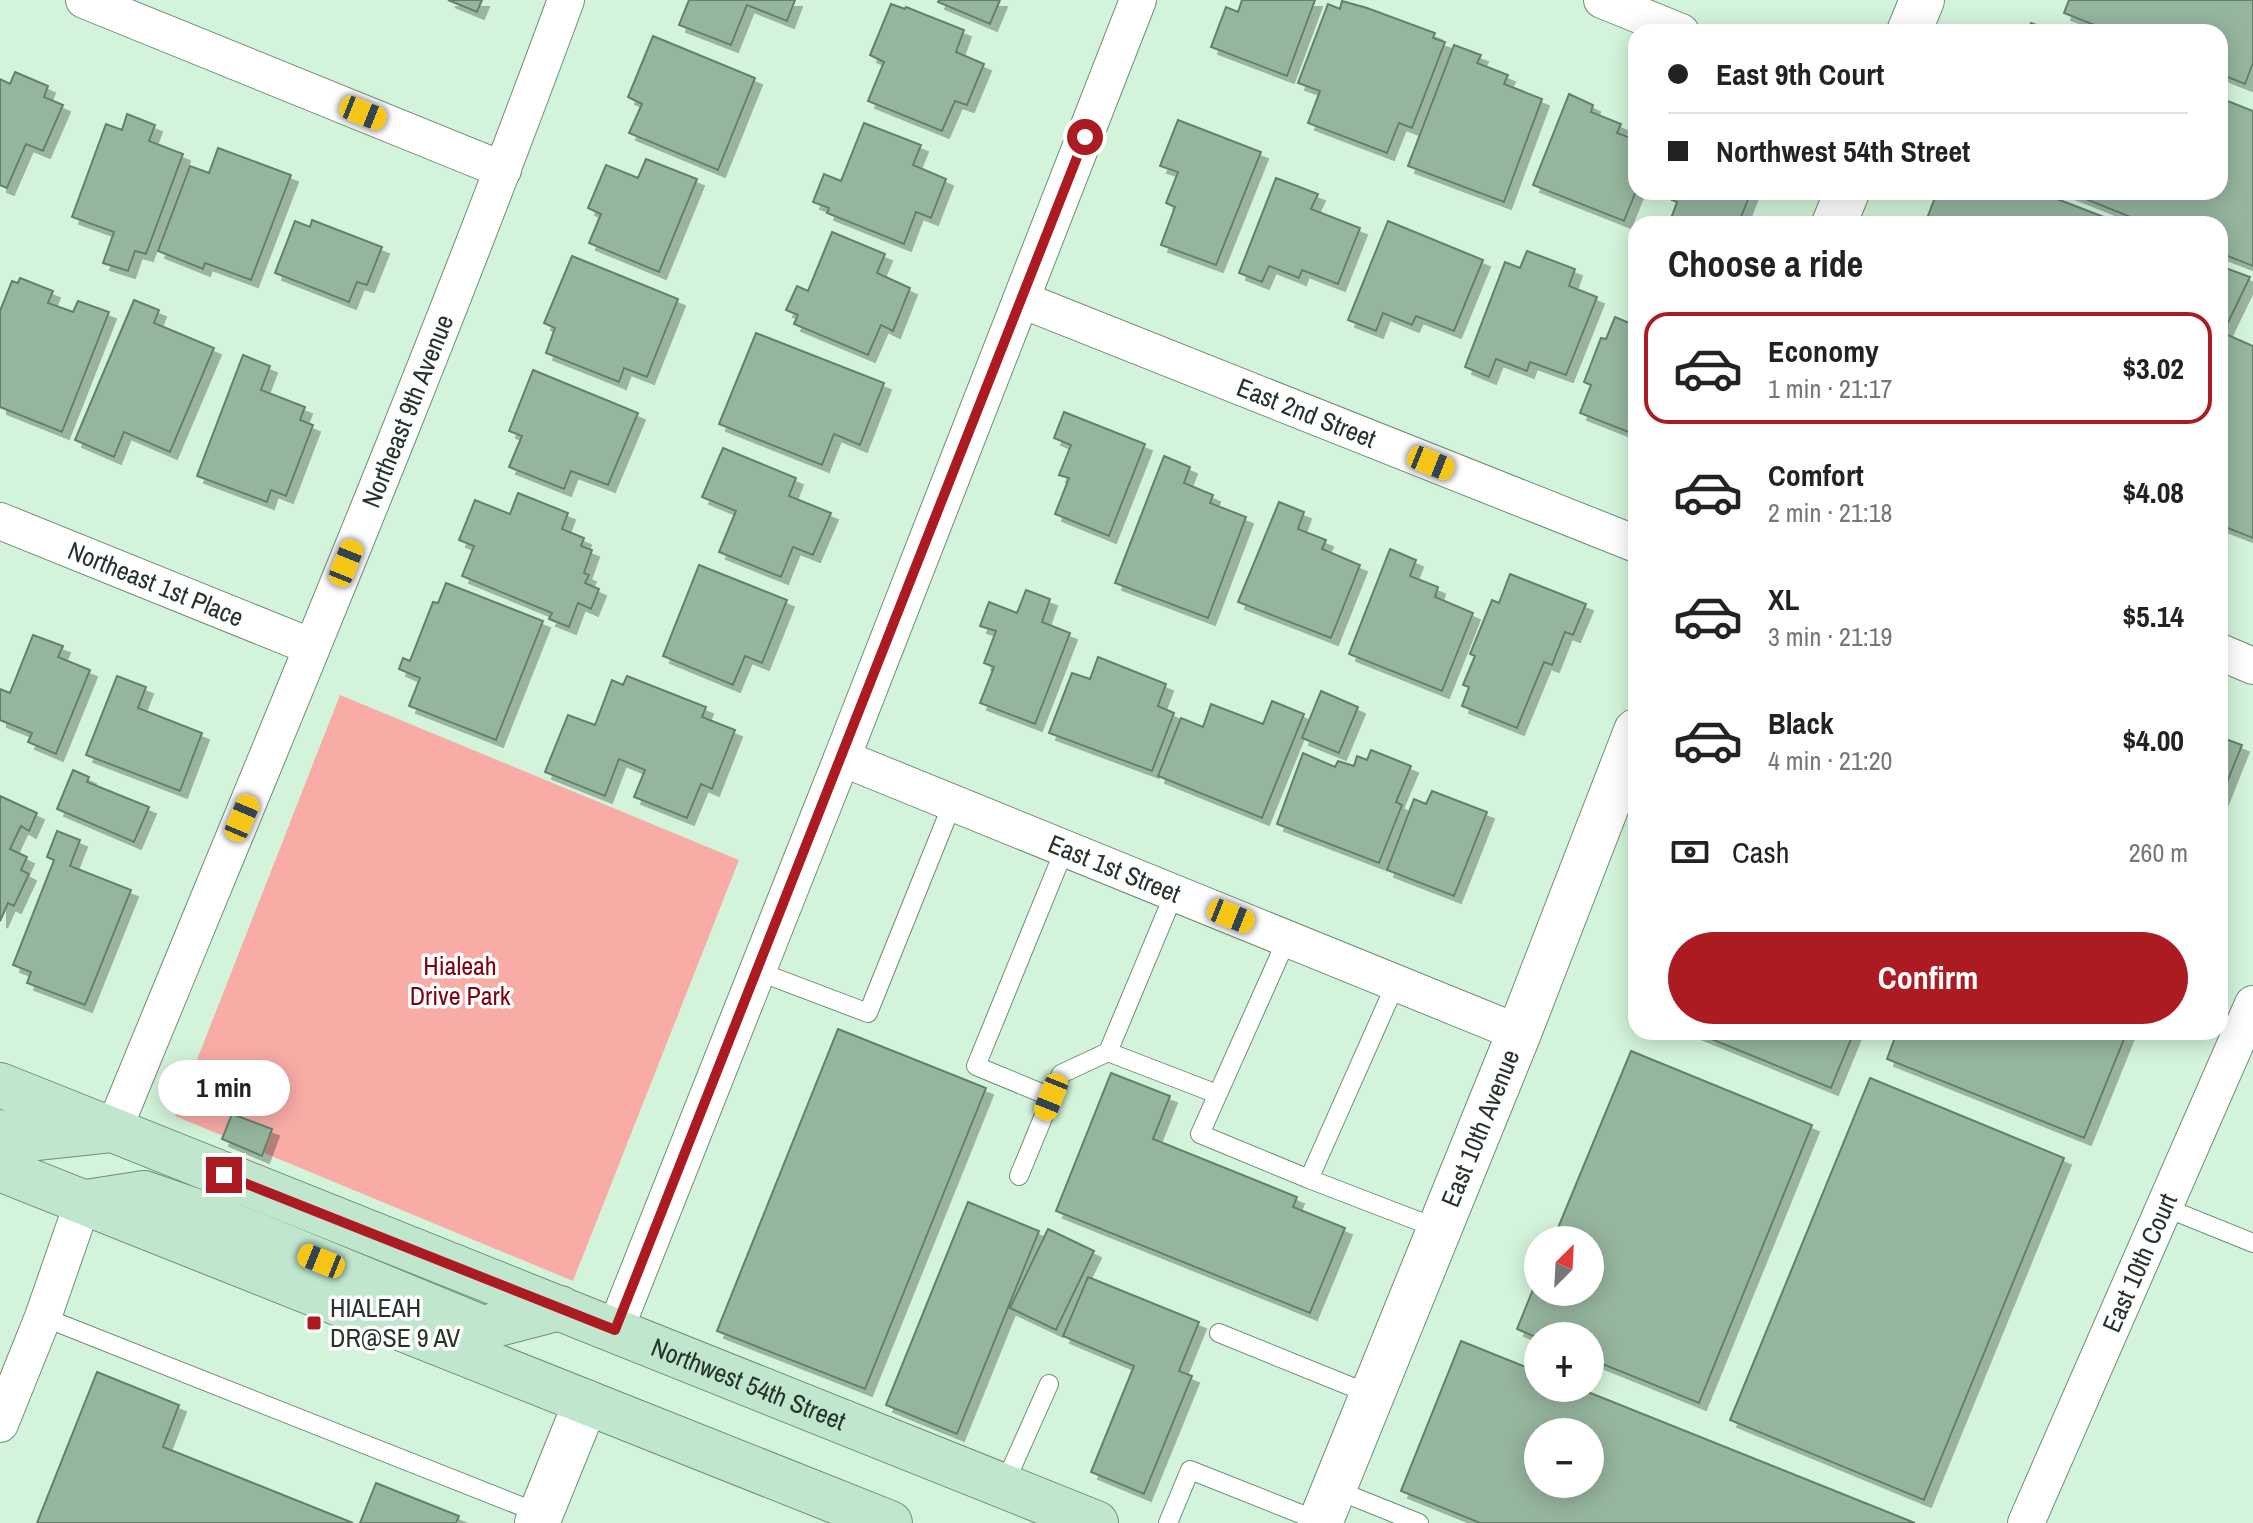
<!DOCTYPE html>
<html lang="en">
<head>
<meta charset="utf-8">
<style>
	:root { --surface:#fff; --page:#f2f2f2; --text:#222; --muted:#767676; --line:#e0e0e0; --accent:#ad1b22 }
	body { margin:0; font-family:"Archivo Narrow",sans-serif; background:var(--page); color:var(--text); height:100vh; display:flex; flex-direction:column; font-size:30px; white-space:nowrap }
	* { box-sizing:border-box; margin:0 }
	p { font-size:26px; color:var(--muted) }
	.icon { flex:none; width:44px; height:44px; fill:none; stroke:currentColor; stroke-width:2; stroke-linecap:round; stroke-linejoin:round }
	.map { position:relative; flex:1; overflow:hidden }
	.side { position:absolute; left:1628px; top:216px; width:600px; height:824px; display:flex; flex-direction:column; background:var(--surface); border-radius:24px; box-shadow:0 4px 20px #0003 }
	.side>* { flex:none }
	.guide { position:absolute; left:1628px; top:24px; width:600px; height:176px; border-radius:24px; box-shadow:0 4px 20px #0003; display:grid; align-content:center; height:176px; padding:0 40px; background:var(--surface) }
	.needle { width:52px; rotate:24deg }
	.fabs { position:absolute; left:1524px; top:1226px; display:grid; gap:16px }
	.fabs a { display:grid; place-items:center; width:80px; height:80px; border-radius:50%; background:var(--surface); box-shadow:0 4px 20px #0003; font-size:40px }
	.end { position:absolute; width:36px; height:36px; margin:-18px; border:10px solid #ad1b22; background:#fff; box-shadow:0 0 0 4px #fff }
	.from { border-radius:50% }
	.bubble { position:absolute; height:56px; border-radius:28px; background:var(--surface); box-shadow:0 4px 20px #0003; font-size:26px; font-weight:700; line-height:56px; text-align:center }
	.car { position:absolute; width:24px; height:48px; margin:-24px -12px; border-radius:10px; box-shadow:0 0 6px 2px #0007; background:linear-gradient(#f5c518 24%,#345 0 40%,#f5c518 0 76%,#345 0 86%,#f5c518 0) }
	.guide b { display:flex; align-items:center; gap:28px; height:76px; font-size:30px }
	.guide b+b { border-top:2px solid var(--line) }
	.guide i { width:20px; height:20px; background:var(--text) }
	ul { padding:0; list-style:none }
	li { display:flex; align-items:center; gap:24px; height:112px; margin:0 16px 12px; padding:0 24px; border:4px solid transparent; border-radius:24px }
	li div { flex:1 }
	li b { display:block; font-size:30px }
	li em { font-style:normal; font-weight:700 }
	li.on { border-color:var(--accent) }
	li>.icon { width:72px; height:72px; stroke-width:1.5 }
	h2 { padding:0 40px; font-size:36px; line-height:96px }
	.pay { display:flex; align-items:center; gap:20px; height:88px; padding:0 40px; font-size:30px }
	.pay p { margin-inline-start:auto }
	.button { display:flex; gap:16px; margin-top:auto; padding:16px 40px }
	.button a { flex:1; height:92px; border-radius:48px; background:var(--accent); color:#fff; font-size:32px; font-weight:700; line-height:92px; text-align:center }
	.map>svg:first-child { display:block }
	.green { fill:#f8aca5 }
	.building { fill:#96b59d; stroke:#63816a; stroke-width:2; fill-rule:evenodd; filter:url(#shadow) }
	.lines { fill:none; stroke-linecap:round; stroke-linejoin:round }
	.service-casing { stroke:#6f8d76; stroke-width:20 }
	.minor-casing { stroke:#6f8d76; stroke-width:38 }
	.tertiary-casing { stroke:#6f8d76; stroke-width:46 }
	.secondary-casing { stroke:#6f8d76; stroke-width:46 }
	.service { stroke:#fff; stroke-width:18 }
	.minor { stroke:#fff; stroke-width:36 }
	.tertiary { stroke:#fff; stroke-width:44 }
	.secondary { stroke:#c0e6ce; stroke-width:44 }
	.route { stroke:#ad1b22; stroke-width:10 }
	.poi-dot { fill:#ad1b22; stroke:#fff; stroke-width:3 }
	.labels { text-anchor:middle; stroke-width:7; stroke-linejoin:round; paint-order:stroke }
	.street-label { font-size:26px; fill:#263329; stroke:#fff }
	.park-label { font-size:26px; fill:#80000d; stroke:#fff }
	.poi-label { font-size:26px; fill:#263329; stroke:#fff; text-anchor:start }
</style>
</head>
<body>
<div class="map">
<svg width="2253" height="1523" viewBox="0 0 2253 1523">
	<defs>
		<filter id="shadow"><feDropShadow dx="7" dy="7" stdDeviation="0" flood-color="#0004"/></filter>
	</defs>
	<rect width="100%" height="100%" fill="#d3f4da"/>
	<!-- green -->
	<path class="green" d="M340 695 739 860 573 1281 175 1116Z"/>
	<!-- building -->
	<path class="building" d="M448 0H482L477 12Z
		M689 0H795L787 21 747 5 731 45 679 25Z
		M939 0H1000L990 24 938 2Z
		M1242 0H1315L1287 76 1211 47 1226 7 1238 12Z
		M2069 0H2253V63L2245 84 2220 74V32H2112L2064 13Z
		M1342 1 1367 8 1435 33 1433 38 1445 42 1412 128 1399 123 1387 153 1308 123 1320 91 1298 83 1328 4 1340 9Z
		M891 4 905 9 906 7 964 30 956 52 984 64 967 105 955 101 942 131 868 101 884 62 870 55Z
		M2031 23 2054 32H2028Z
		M653 36 755 78 718 170 629 133 642 104 628 97Z
		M1454 45 1481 55 1477 63 1508 75 1504 84 1542 99 1504 202 1408 166Z
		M15 72 48 86 44 97 63 105 43 151 26 144 7 188 0 185V79L10 84Z
		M1569 94 1593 105 1591 112 1621 124 1617 133 1636 140V191L1624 221 1533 185Z
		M2220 98 2253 111V266L2220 253V224H2148L2068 192H2220Z
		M127 114 155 125 149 141 183 154 146 254 135 251 128 271 103 263 114 232 72 217 106 124 122 130Z
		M1178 120 1261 152 1216 265 1161 245 1175 207 1166 203 1178 172 1160 166Z
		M864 123 921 145 913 165 946 179 931 218 916 212 904 244 827 213 829 208 813 202 824 174 841 181Z
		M218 148 291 175 251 280 205 263 203 269 158 251 190 166 209 173Z
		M646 159 697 179 659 272 589 243 601 214 588 208 606 165 638 178Z
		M1276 178 1318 194 1311 209 1360 228 1338 284 1302 270 1299 278 1269 266 1262 282 1239 273Z
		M1676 192H1751L1739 222 1730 219 1728 224H1669L1677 202 1672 200Z
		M1937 192H2039L2122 224H1925Z
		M312 220 382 247 367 285 357 282 349 302 275 273 295 221 310 227Z
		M1388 221 1483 260 1454 331 1416 316 1412 325 1383 313 1376 331 1348 320Z
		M832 232 885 254 877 273 910 288 893 331 881 325 868 355 794 324 798 315 786 310 797 286 808 291Z
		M1527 251 1575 269 1569 286 1597 297 1566 375 1530 362 1527 371 1496 359 1489 377 1465 367 1505 262 1520 268Z
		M572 256 678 299 647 377 624 368 619 382 546 353 555 328 544 323Z
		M2220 266 2250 277 2223 333 2253 346V538L2220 525Z
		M20 278 53 291 48 303 73 312 78 301 109 312 62 432 0 407V311L12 281 18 283Z
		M134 300 159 310 154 323 214 348 170 452 124 432 114 457 75 440Z
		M1615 317 1636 326V435L1580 413 1591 385 1584 382 1601 338 1606 339Z
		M756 333 884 383 860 445 834 434 822 465 719 424Z
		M243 355 270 366 261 390 305 407 300 420 313 425 286 496 271 490 267 502 197 476Z
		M533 370 638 413 608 485 571 471 564 489 509 467 522 436 509 431Z
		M1064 412 1145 444 1109 536 1055 514 1069 478 1059 475 1071 445 1054 438Z
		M723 448 796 478 789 496 831 513 813 555 793 547 781 577 719 552 736 511 702 497Z
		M1164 456 1190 467 1184 483 1213 495 1210 503 1246 517 1208 618 1115 583Z
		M518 493 568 513 562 529 584 538 581 546 592 550 584 573 589 575 585 583 599 589 591 609 578 603 569 627 549 619 552 613 462 576 474 546 459 540 475 500 510 514Z
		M1279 502 1304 512 1298 529 1326 540 1322 549 1360 565 1331 638 1238 602Z
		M1390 549 1416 560 1410 576 1438 587 1435 597 1473 613 1442 691 1349 654Z
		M699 565 787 600 762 663 745 656 733 685 663 656Z
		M1510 574 1586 604 1573 635 1565 632 1552 665 1544 662 1517 728 1462 706 1469 687 1463 685 1475 656 1470 654 1492 600 1499 603Z
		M446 583 543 621 496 740 409 706 420 678 399 669 403 658 410 661 433 602 438 603Z
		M1026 590 1050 599 1042 622 1070 633 1035 724 980 703 994 667 984 663 996 631 980 626 989 602 1017 613Z
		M33 635 63 646 58 657 90 670 56 754 28 742 32 733 0 720V689L10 693Z
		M1098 657 1166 684 1158 706 1174 713 1152 771 1049 733 1072 673 1090 679Z
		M117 676 146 687 138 708 202 733 180 791 86 755Z
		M627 676 706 707 702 717 735 730 712 789 701 784 687 818 634 797 645 770 619 759 605 796 545 772 568 715 595 725 612 680 623 685Z
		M1321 691 1358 707 1339 753 1302 738Z
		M1272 701 1304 714 1262 818 1158 776 1181 718 1203 727 1211 704 1263 724Z
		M2220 737 2242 745 2220 800Z
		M1371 750 1411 766 1396 802 1402 805 1379 863 1277 824 1303 753 1335 767 1338 761 1354 766 1357 756 1367 760Z
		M73 770 89 777 87 782 149 807 134 842 57 809Z
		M1432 791 1487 812 1454 896 1387 870 1414 799 1426 804Z
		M0 796 37 813 29 831 21 826 10 849 27 857 21 870 29 874 14 906 8 903 0 921Z
		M57 831 80 840 70 866 131 890 85 1005 27 983 31 972 13 965 54 860 47 857Z
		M838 1029 986 1088 865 1389 717 1331Z
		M1694 1032H1854L1831 1088Z
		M1897 1032H2127L2084 1138 1887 1059Z
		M1631 1051 1812 1125 1699 1403 1590 1359V1336L1538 1338 1517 1329 1538 1277V1292H1590V1240H1553Z
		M1111 1073 1170 1096 1153 1139 1297 1197 1293 1207 1345 1228 1310 1313 1056 1211Z
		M1870 1078 2064 1158 1924 1500 1730 1420Z
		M232 1114 272 1129 262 1156 222 1139Z
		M968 1202 1039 1231 957 1434 886 1405Z
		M1048 1229 1094 1251 1056 1330 1010 1308Z
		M1088 1277 1199 1322 1179 1371 1192 1376 1144 1494 1091 1472 1134 1366 1063 1336Z
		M1461 1341 1538 1372V1388H1578L1915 1523H1480L1401 1491ZM1538 1432H1590V1484H1538Z
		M97 1372 179 1405 163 1447 353 1523H37Z
		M376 1483 459 1516 456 1523H360Z"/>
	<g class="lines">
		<!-- service casing -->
		<g class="service-casing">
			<path id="service" d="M1287 939 1200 1134 1309 1179
				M757 971 868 1013 953 802
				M1396 983 1309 1179 1439 1229
				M1108 1052 1217 1094
				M1051 1097 976 1066 1065 848
				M1019 1176 1061 1074 1108 1052 1174 894
				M2164 1207 2253 1243
				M43 1317 541 1514
				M1219 1333 1372 1395
				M1004 1485 1049 1384
				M1334 1489 1419 1523
				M1168 1523 1190 1470 1321 1522"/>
		</g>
		<!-- minor casing -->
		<g class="minor-casing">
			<g id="minor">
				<path d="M84 0 503 170"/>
				<path d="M1602 0 1681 32"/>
				<path id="s1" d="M1022 300 1636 544"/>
				<path id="s2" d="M0 521 312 647"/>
				<path d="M2220 652 2253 666"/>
				<path id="s3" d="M842 758 1519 1033"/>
				<path id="s4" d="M113 1131C267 755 426 381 566 0"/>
				<path d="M615 1330 842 758 1138 0"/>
				<path d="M0 1424 43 1317 83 1202"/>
				<path id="s5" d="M2026 1523 2253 1004"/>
			</g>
		</g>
		<!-- tertiary casing -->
		<g class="tertiary-casing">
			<g id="tertiary">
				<path d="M1909 32 1922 0"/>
				<path d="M1834 224 1847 192"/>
				<path d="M537 1523 586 1402"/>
				<path id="s6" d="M1320 1523 1519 1033 1636 731"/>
			</g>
		</g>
		<!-- secondary casing -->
		<g class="secondary-casing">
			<g id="secondary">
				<path id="s7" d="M0 1085 1096 1523"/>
				<path d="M0 1132 20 1140 104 1131"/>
				<path d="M0 1169 890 1523"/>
				<path d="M86 1202 144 1193 213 1217 483 1328 560 1308"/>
			</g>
		</g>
		<!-- service -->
		<use href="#service" class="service"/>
		<!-- minor -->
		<use href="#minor" class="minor"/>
		<!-- tertiary -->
		<use href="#tertiary" class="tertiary"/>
		<!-- secondary -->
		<use href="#secondary" class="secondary"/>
	</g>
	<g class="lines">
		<!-- route -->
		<path class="route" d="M224 1175 615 1330 1085 137"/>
	</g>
	<!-- markers -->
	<rect class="poi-dot" x="306" y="1315" width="16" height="16" rx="4"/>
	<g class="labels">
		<!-- street labels -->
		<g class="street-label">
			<text dy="9" stroke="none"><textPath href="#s4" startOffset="778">Northeast 9th Avenue</textPath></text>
			<text dy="9" stroke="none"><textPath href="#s1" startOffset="306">East 2nd Street</textPath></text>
			<text dy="9" stroke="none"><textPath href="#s2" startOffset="168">Northeast 1st Place</textPath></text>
			<text dy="9" stroke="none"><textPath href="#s3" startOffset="294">East 1st Street</textPath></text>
			<text dy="9" stroke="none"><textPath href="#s6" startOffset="426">East 10th Avenue</textPath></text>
			<text dy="9" stroke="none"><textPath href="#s5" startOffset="284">East 10th Court</textPath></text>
			<text dy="9" stroke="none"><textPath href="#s7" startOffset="806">Northwest 54th Street</textPath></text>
		</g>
		<!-- park labels -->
		<g class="park-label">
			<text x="460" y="975">Hialeah<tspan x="460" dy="30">Drive Park</tspan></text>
		</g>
		<!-- poi labels -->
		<g class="poi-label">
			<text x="330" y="1317">HIALEAH<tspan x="330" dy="30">DR@SE 9 AV</tspan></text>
		</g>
	</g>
</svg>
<div class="fabs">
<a><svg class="needle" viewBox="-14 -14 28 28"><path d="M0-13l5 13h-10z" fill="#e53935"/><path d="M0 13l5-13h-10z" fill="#767676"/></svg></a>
<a>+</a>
<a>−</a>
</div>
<i class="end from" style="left:1085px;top:137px"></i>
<i class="end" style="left:224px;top:1175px"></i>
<div class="bubble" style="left:158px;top:1060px;width:132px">1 min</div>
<i class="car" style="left:363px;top:113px;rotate:112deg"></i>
<i class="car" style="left:1431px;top:463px;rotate:112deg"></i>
<i class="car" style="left:346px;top:563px;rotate:22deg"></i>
<i class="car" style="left:242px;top:818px;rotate:23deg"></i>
<i class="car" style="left:1231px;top:916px;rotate:112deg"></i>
<i class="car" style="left:1051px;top:1097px;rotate:202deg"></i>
<i class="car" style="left:321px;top:1261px;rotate:292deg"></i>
<div class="guide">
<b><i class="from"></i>East 9th Court</b>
<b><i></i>Northwest 54th Street</b>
</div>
<section class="side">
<h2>Choose a ride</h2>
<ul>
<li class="on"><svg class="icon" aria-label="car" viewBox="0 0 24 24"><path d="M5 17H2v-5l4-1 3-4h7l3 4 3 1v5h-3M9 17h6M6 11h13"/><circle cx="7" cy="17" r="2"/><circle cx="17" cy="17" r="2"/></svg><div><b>Economy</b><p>1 min · 21:17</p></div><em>$3.02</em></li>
<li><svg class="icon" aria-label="car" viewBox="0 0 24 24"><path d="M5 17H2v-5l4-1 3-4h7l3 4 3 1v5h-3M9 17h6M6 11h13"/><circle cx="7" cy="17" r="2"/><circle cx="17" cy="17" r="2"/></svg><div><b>Comfort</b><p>2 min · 21:18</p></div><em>$4.08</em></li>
<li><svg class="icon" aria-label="car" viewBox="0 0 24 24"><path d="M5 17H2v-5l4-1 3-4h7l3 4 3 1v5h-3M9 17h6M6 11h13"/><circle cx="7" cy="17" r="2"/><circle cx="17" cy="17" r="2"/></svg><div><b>XL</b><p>3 min · 21:19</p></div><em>$5.14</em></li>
<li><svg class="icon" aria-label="car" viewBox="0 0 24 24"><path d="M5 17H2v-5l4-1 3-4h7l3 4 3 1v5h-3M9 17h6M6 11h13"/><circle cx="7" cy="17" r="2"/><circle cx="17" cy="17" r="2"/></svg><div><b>Black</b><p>4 min · 21:20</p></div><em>$4.00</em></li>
</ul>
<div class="pay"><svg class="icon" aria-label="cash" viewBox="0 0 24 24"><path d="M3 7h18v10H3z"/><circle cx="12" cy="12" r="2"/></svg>Cash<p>260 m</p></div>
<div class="button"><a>Confirm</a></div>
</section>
</div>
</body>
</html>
